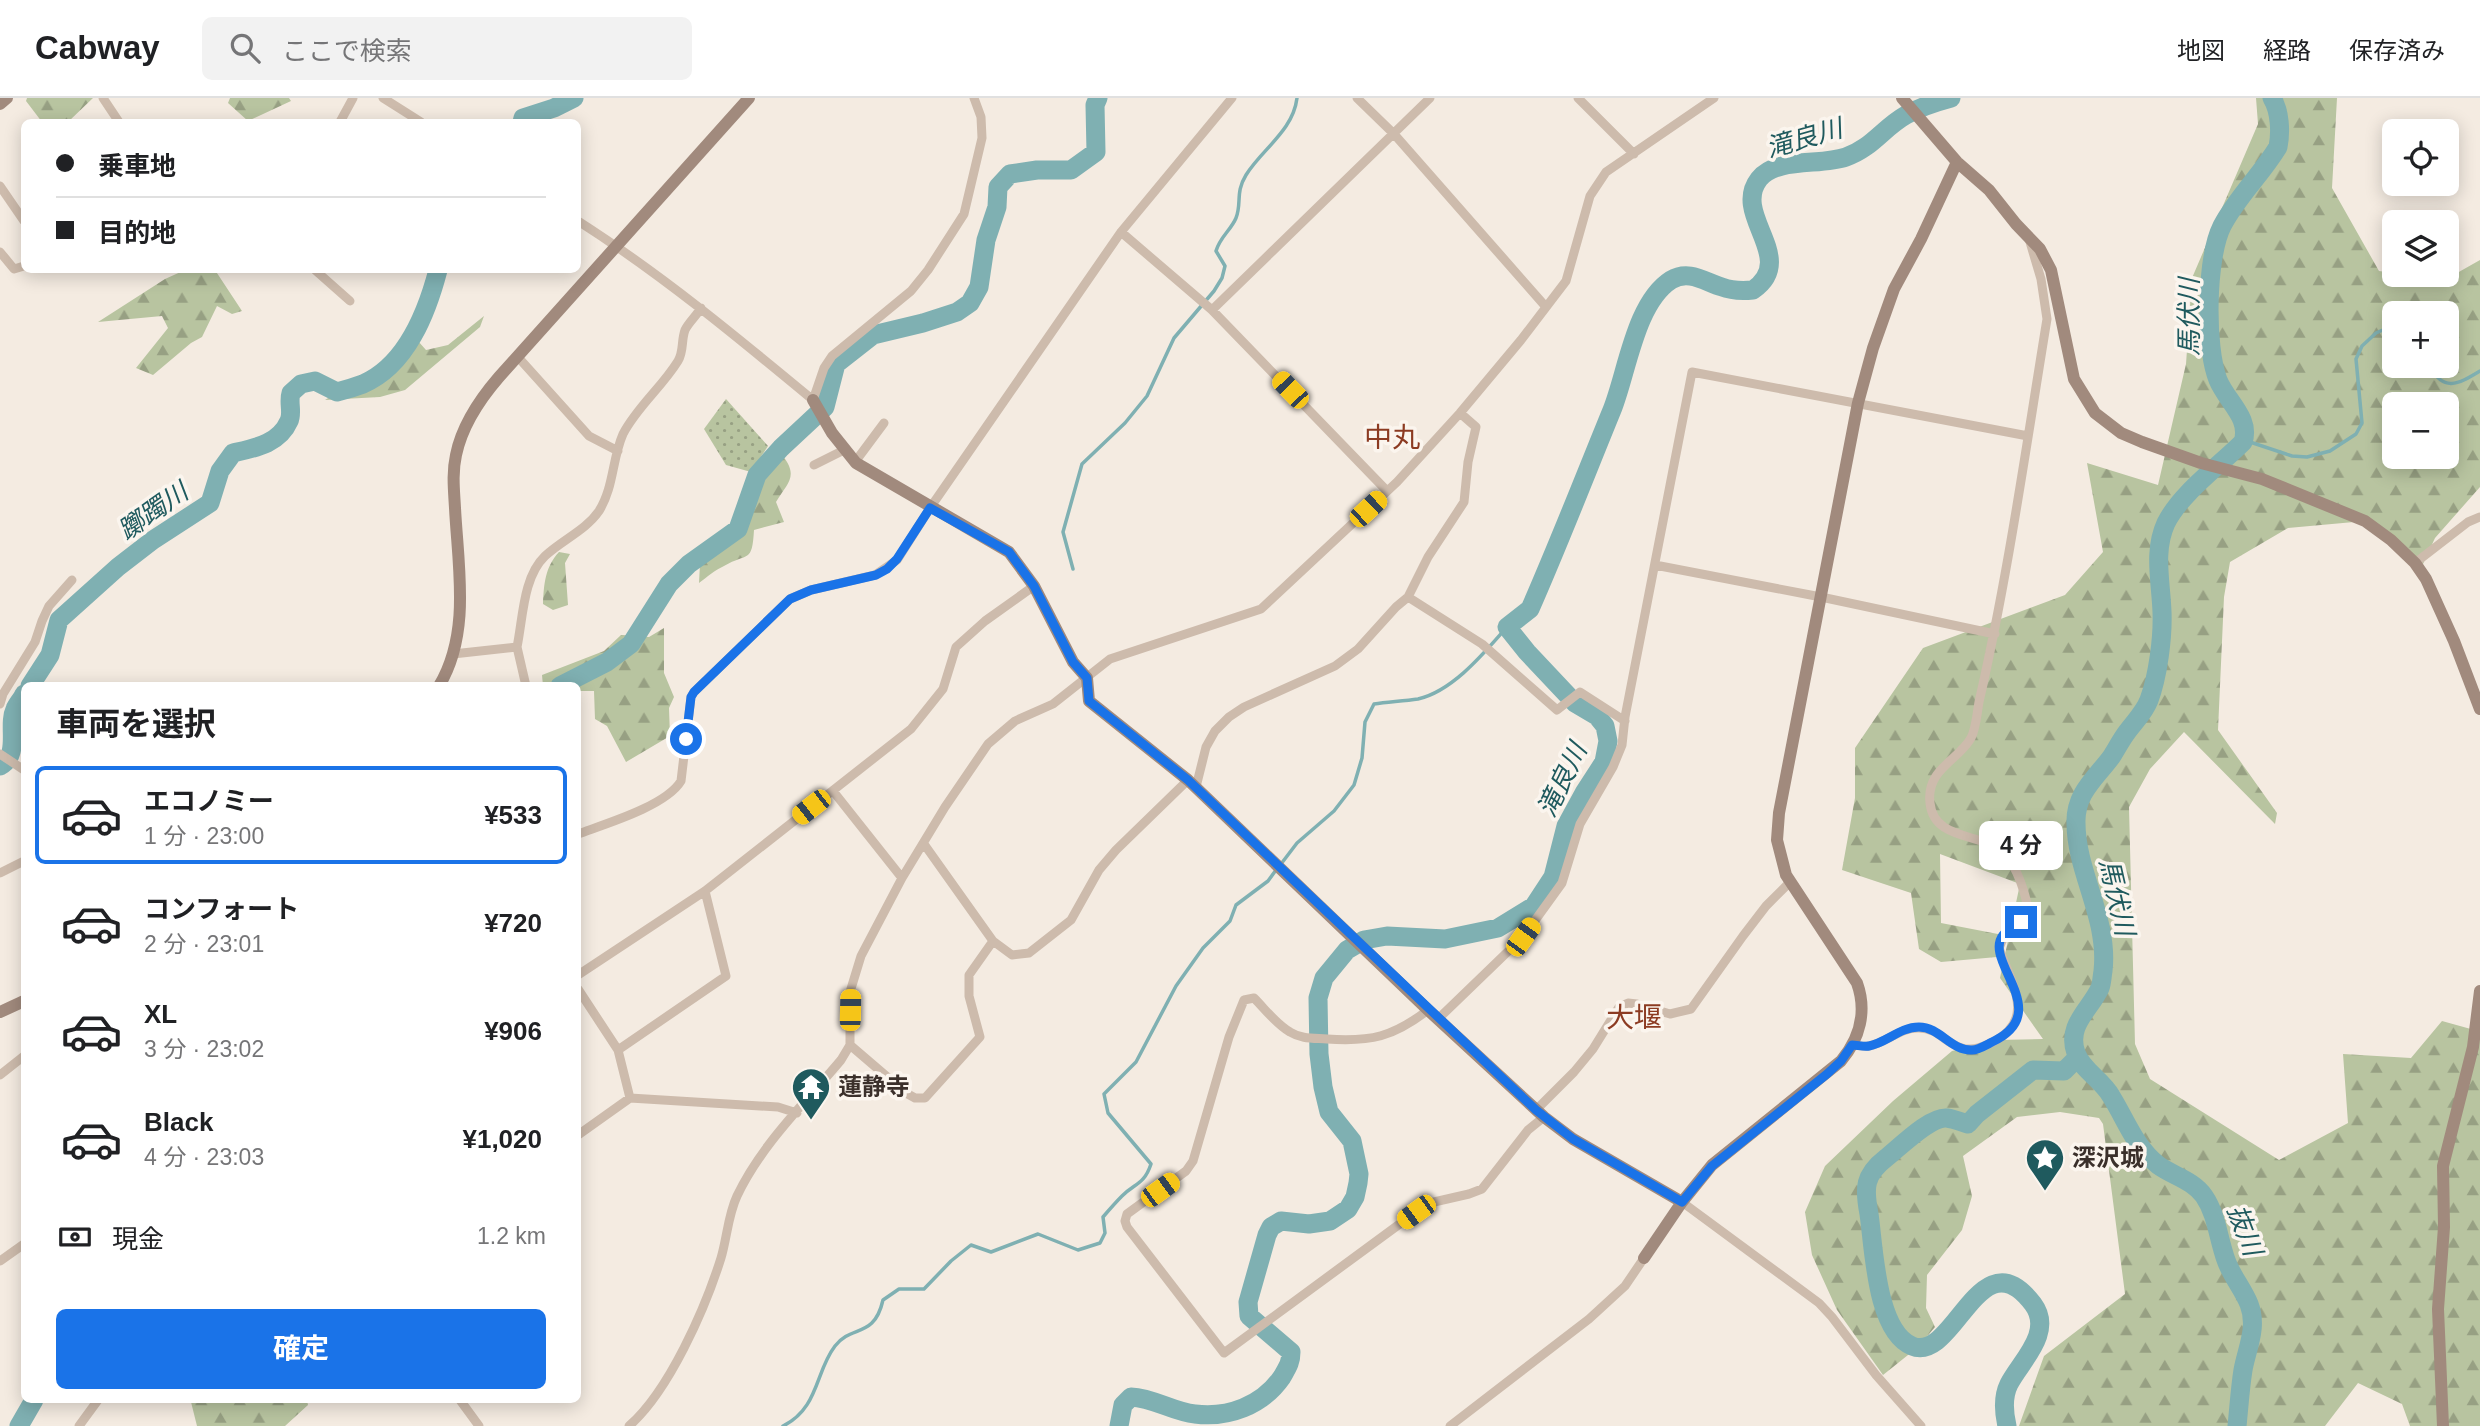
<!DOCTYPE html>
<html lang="ja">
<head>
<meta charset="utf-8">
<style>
	:root { --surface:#fff; --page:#f2f2f2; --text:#202124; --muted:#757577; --line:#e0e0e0; --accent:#1a73e8 }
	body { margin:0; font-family:Arial,"Noto Sans JP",sans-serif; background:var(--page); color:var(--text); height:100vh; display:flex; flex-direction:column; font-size:26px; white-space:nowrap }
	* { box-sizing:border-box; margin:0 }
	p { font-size:23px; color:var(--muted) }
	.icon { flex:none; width:38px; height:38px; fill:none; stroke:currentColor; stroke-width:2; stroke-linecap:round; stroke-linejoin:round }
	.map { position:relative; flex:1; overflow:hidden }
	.drawer { position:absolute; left:21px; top:584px; width:560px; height:721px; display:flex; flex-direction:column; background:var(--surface); border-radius:10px; box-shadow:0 4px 18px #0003 }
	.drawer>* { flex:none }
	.banner { position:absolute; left:21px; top:21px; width:560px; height:154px; border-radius:10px; box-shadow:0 4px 18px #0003; display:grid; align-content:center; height:154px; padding:0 35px; background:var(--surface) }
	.buttons { position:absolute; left:2382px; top:21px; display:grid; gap:14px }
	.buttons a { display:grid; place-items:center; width:77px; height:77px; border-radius:10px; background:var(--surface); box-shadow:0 4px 18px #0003; font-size:35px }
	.end { position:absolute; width:32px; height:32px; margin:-16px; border:9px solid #1a73e8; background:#fff; box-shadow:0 0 0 4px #fff }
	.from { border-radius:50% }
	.bubble { position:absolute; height:49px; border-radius:10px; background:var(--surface); box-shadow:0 4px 18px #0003; font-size:23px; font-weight:700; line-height:49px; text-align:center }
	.car { position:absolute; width:21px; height:42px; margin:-21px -10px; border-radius:9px; box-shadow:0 0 5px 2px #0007; background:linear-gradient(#f5c518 24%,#345 0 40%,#f5c518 0 76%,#345 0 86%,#f5c518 0) }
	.banner b { display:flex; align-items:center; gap:24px; height:66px; font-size:26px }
	.banner b+b { border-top:2px solid var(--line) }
	.banner i { width:18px; height:18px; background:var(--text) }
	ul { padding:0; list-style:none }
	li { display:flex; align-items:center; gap:21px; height:98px; margin:0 14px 10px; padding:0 21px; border:4px solid transparent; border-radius:10px }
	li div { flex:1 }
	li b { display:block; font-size:26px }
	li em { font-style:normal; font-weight:700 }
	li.on { border-color:var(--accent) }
	li>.icon { width:63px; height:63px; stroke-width:1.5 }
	h2 { padding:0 35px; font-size:32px; line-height:84px }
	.pay { display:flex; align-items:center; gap:18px; height:77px; padding:0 35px; font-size:26px }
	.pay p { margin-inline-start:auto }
	.button { display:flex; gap:14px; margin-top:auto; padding:14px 35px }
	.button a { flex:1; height:80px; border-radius:10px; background:var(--accent); color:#fff; font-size:28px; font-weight:700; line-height:80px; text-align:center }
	header { display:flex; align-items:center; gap:42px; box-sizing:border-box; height:98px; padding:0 35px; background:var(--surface); border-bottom:2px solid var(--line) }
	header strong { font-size:33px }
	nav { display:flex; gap:38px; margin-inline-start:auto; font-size:24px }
	.search { width:490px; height:63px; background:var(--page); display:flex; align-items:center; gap:18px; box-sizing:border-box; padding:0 24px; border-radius:10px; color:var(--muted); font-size:26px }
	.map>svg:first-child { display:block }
	.grass { fill:url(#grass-dots) }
	.forest { fill:url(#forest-firs); fill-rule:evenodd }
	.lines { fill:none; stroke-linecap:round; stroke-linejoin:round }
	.stream { stroke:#7fb0b2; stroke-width:3.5 }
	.river { stroke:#7fb0b2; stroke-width:19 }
	.street { stroke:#cdbbac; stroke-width:9 }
	.secondary { stroke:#a18a7d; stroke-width:12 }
	.route { stroke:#1a73e8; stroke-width:9 }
	.labels { text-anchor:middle; stroke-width:7; stroke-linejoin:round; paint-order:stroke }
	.poi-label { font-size:24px; font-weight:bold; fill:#3b302b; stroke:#fbf5ee; text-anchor:start }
	.water-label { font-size:26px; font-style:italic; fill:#1f5a5e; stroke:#fbf5ee }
	.quarter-label { font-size:28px; fill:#8c3b22; stroke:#fbf5ee }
</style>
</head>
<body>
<header>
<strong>Cabway</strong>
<div class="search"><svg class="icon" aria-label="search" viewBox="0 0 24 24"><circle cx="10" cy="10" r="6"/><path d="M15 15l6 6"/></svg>ここで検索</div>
<nav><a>地図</a><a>経路</a><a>保存済み</a></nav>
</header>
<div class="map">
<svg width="2480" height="1328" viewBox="0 0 2480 1328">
	<defs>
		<pattern id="grass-dots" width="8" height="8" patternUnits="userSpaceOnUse" patternTransform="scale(1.75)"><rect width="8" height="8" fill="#b8c4a0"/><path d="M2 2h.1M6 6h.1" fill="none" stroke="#97a083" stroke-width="1.8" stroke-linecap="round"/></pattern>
		<pattern id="forest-firs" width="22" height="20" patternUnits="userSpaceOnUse" patternTransform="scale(1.75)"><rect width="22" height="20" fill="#b8c4a0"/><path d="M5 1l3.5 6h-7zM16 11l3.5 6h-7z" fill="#97a083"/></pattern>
	</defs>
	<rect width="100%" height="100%" fill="#f4ebe1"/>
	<!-- grass -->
	<path class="grass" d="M726 301 768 348 751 374 726 367 704 331Z"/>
	<!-- forest -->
	<path class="forest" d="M27 0H93L68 24H42L26 3Z
		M230 0H289L291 3 248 23 228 5Z
		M2256 0H2337L2332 90 2379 173 2394 175V177L2450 179 2480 162V389L2435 440 2423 466 2365 423 2288 430 2230 464 2224 499 2218 632 2277 715 2275 726 2184 634 2150 671 2129 709 2135 946 2150 981 2279 1062 2348 1025 2343 956 2411 960 2442 923 2478 933 2480 931V1328H2410L2402 1306 2358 1285 2325 1328H2019L2044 1258 2125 1196 2103 1026 2099 1020 2060 1014 2017 1019 1963 1058 1972 1098 1962 1132 1927 1177 1926 1210 1935 1229 1918 1249 1883 1277 1837 1212 1812 1157 1805 1114 1825 1068 1893 1003 1952 953 1996 942 2043 941 2000 880 2020 786 1940 756 1941 825 2003 837 1997 859 1941 864 1919 851 1911 795 1842 772 1855 700V650L1923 550 2065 497 2103 454 2087 365 2158 387 2186 266 2192 180 2258 26ZM2394 215H2446V268H2394ZM2394 306H2446V359H2394Z
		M185 172H215L242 213 232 216 217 208 202 239 191 245 153 277 136 270 168 230 162 218 98 224 165 181Z
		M484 218 480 229 405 292 380 299 325 302 418 243 426 252 448 247Z
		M783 358C799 379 787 385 776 404L784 424 754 432C752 466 748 454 724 468 715 472 707 479 699 485L700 466 741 415 754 379Z
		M559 454 570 456 565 465 568 507 553 512 543 506C544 486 545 469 559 454Z
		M664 530V575L674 599 669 610 670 638 626 664 607 628 595 621 594 593H578V588H543L542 577 604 553 621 537 649 539Z
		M194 1302H307L308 1307 285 1328H197L191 1304Z"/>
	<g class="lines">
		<!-- stream -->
		<path class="stream" d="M2429 268C2444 294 2457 287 2480 273
			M2244 342 2292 358 2307 359 2330 353 2356 336 2362 325 2356 261 2362 248 2376 235 2394 227
			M1073 471 1063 434 1082 366 1125 325 1147 298 1174 240 1214 193 1222 180 1225 168 1216 153C1220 139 1231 132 1236 120 1242 105 1235 95 1246 77 1262 51 1293 33 1297 0
			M1281 766 1297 745 1334 713 1354 687 1362 660 1365 624 1374 606C1389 604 1404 603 1418 601 1453 593 1484 555 1507 529
			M783 1328C819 1310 815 1274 835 1248 852 1226 874 1241 883 1202L899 1191H924L951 1163 971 1147 991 1154 1038 1136 1078 1152 1100 1145 1105 1135 1103 1119C1109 1112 1115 1105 1122 1098 1135 1085 1144 1087 1151 1066L1108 1015 1104 996 1136 964 1176 888 1203 850 1230 823 1236 807 1268 783 1276 772"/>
		<!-- river -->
		<path class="river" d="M522 24 523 20 554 10 574 0
			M30 588 50 557 59 522 118 469 153 442 210 405 220 373 233 355C255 350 279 346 289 323 293 315 288 304 291 295L301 286 315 283 337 294C345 292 355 289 363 286 407 267 427 214 438 172
			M560 588 607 564 631 546 669 486 689 466 738 431 757 377 781 350 825 309 836 266 873 237 923 225 957 214 970 205 979 189 986 142 997 109 998 89 1010 76 1037 72H1071L1096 54 1095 7 1098 0
			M0 668C21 657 7 628 15 611 17 606 22 601 24 596
			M19 1328 34 1302
			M1119 1328 1123 1307 1131 1299C1154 1300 1173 1314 1195 1316 1228 1320 1262 1308 1282 1279 1287 1270 1291 1265 1291 1254L1249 1218 1248 1204 1267 1137 1271 1129 1281 1123 1309 1126 1330 1123 1348 1111 1355 1099 1358 1085 1359 1076 1352 1043 1329 1014 1323 989 1319 956 1318 900 1324 880 1347 852 1364 842 1387 838 1445 841 1498 830 1534 808 1553 779 1566 728 1584 695 1604 664 1608 643 1605 628 1597 618 1575 605 1527 554 1507 529 1530 511C1559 445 1585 378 1612 312 1627 275 1635 205 1671 182 1689 171 1705 184 1722 189 1732 193 1742 193 1753 192 1799 160 1731 117 1759 81 1776 59 1821 68 1846 59 1872 50 1883 30 1906 17 1920 9 1936 4 1951 0
			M2007 1328C2004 1315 2003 1298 2009 1286 2021 1263 2054 1234 2033 1206 1980 1135 1954 1266 1912 1248 1876 1233 1874 1150 1869 1116 1864 1090 1864 1077 1886 1060 1899 1050 1930 1018 1947 1020 1954 1021 1961 1024 1968 1026L1977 1016 2033 972 2064 973 2077 960
			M2237 1328C2239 1309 2240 1291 2243 1272 2247 1250 2258 1229 2249 1206 2243 1191 2231 1177 2226 1162 2218 1140 2217 1117 2204 1098 2193 1082 2173 1078 2158 1067 2135 1049 2126 1022 2111 998 2102 982 2082 972 2076 955 2066 927 2090 912 2100 890 2102 885 2102 878 2103 873 2109 821 2076 774 2076 725 2075 695 2096 680 2112 658 2117 650 2121 642 2127 634 2135 623 2144 615 2149 602 2158 578 2163 539 2162 514 2161 484 2153 453 2166 425 2181 395 2219 368 2243 344 2251 320 2227 304 2218 282 2205 249 2206 160 2222 128 2237 99 2261 77 2278 49 2281 34 2280 13 2272 0"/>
		<!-- street -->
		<path class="street" d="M103 0 119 24
			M383 0 421 24
			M1357 0 1394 36 1546 209
			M1578 0 1634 56
			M340 24 353 0
			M0 88 24 123
			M578 123C661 176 737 239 813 302L824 270 832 258 911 193 928 172 964 116 982 40 981 19 974 0
			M1121 134 1212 212 1387 393
			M0 154 14 171 24 168
			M315 172 350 203
			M1212 212 1430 0
			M517 258 589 338 618 353
			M855 364 884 325
			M814 367 844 352
			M2415 465 2468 424 2480 419
			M1655 467 1821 499 1995 536
			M1408 499 1482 546 1557 612 1580 594 1625 623
			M517 549C523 520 523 479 545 458 562 442 586 432 599 413 614 389 612 361 623 336 637 309 662 289 678 263 684 253 681 243 685 232 688 225 697 217 701 210
			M453 556 517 549 526 588
			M0 606 3 596 35 544 42 523 49 508 72 482
			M0 656 24 672
			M1196 689 1206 649 1215 633 1229 619 1244 609 1335 568 1358 551 1396 509 1408 499 1428 459 1464 404 1468 364 1476 329 1460 315
			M833 693 902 780
			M578 736C605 726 666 708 681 683L691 599 694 594 790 501 811 492 875 477 897 462 930 410 1121 134 1232 0
			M0 775 24 763
			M993 843 1012 857 1029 855 1071 822 1099 772 1116 752 1188 682
			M578 877 705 793 911 631 943 591 956 549 985 523 1034 488
			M578 891 618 952 630 1000
			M1428 912C1393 939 1371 944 1327 941 1313 940 1301 941 1290 934 1276 926 1265 911 1254 900L1244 902 1229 939 1193 1063 1186 1073 1127 1116 1125 1123 1127 1129 1224 1255 1416 1114 1434 1104 1469 1096 1482 1091 1528 1032 1544 1019
			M1438 921 1523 839 1562 785 1580 726 1613 669 1622 647 1625 619 1692 274 2028 338
			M850 947 906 995 915 1000H925L980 939 969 898V877L993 843 924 746
			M1852 947C1857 947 1864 949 1869 948 1886 945 1901 929 1919 930 1938 930 1946 946 1962 950 1974 953 1982 949 1993 944 2037 922 2011 884 1999 850 2005 832 2017 830 2028 815 2027 798 2017 769 2005 756 1984 734 1934 744 1930 705 1926 671 1958 663 1971 640 1976 631 1977 615 1979 604 2008 478 2026 349 2047 221L2041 181 2030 144
			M618 952 726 878 705 793
			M0 977 24 958
			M1536 1012 1574 974 1593 951 1619 909 1628 905 1637 906 1670 916 1691 911 1743 838 1766 808 1790 784
			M578 1037 630 1000 778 1009 797 1015
			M1682 1104 1819 1205 1832 1219 1876 1277 1921 1328
			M0 1163 24 1146
			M460 1302 479 1328
			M79 1328 98 1302
			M629 1328C669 1293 705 1211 721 1160 727 1140 728 1117 737 1098 761 1047 805 1005 841 962L850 947V894L861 858 902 780 945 709 988 646 1015 623 1053 606 1110 561 1261 511 1397 384 1460 315 1521 242 1566 183 1590 98 1606 74 1714 0
			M1450 1328 1589 1221 1625 1188 1644 1160"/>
		<!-- secondary -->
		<path class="secondary" d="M1902 0 1957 64 1989 92 2016 126 2040 151 2051 172 2074 281 2095 315 2121 335 2142 344 2201 365 2262 381 2365 423 2391 442 2415 465 2426 481 2454 543 2480 611
			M0 6 7 0
			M813 302 832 335 856 365 1009 454 1034 488 1073 564 1087 580 1089 603 1188 682 1428 912 1544 1019 1573 1041 1682 1104
			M439 588C471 535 458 469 455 410 454 392 452 375 456 357 462 327 480 301 499 279L749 0
			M0 914 24 903
			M1644 1160 1682 1104 1712 1067 1841 963C1860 940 1867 913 1857 885L1786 777 1777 742 1779 715 1858 305 1873 250 1894 191 1921 141 1957 64
			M2443 1328 2438 1211 2444 1129 2443 1068 2473 949 2480 893"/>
	</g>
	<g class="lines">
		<!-- route -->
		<path class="route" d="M686 641 691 599 694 594 790 501 811 492 876 477 887 471 897 461 930 410 1009 454 1034 488 1073 564 1087 580 1089 603 1188 682 1536 1012 1573 1041 1682 1104 1712 1068 1827 976 1841 963 1852 947C1857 947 1864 949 1869 948 1886 945 1900 929 1919 929 1940 929 1951 953 1972 952 1978 952 1986 947 1992 944 2056 914 1982 864 2003 837 2007 832 2016 828 2021 824"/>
	</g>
	<!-- icons -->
	<defs>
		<g id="temple-pin" transform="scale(2.0125)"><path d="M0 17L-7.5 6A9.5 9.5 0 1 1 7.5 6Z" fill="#1f5a5e" stroke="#fbf5ee"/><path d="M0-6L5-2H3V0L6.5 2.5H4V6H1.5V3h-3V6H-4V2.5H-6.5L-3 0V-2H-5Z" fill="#fff"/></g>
		<g id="sight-pin" transform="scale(2.0125)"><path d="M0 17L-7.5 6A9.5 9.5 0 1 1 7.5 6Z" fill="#1f5a5e" stroke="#fbf5ee"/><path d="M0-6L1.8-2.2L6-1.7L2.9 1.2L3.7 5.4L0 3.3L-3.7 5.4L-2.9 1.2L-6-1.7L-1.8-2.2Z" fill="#fff"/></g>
	</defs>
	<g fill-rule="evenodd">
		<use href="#temple-pin" x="811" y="989"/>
		<use href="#sight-pin" x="2045" y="1060"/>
	</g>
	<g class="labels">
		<!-- poi labels -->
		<g class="poi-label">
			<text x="838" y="997">蓮静寺</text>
			<text x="2072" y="1068">深沢城</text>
		</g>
		<!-- water labels -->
		<g class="water-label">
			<text transform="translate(1804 40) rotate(-16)" y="9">滝良川</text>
			<text transform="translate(2189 219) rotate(-90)" y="9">馬伏川</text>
			<text transform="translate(153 413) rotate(-35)" y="9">躑躅川</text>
			<text transform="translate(1562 682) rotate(-64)" y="9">滝良川</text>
			<text transform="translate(2117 799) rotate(77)" y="9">馬伏川</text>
			<text transform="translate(2245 1132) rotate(69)" y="9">抜川</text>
		</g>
		<!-- quarter labels -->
		<g class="quarter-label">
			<text x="1392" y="349">中丸</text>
			<text x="1634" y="929">大堰</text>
		</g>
	</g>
</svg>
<div class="buttons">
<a><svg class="icon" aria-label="locate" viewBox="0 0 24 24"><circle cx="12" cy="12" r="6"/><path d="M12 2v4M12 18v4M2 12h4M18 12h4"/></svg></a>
<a><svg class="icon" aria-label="layers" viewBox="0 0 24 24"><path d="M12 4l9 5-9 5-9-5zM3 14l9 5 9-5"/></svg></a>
<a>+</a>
<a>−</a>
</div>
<i class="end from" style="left:686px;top:641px"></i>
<i class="end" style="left:2021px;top:824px"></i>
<div class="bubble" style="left:1979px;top:723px;width:84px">4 分</div>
<i class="car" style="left:1290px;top:292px;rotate:316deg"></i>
<i class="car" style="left:1368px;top:411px;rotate:47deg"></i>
<i class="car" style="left:811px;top:709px;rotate:232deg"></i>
<i class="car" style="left:1523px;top:839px;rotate:36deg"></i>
<i class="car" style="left:850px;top:912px;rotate:1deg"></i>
<i class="car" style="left:1160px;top:1092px;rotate:54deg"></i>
<i class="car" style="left:1416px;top:1114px;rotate:234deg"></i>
<div class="banner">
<b><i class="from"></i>乗車地</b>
<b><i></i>目的地</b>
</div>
<section class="drawer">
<h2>車両を選択</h2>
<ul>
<li class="on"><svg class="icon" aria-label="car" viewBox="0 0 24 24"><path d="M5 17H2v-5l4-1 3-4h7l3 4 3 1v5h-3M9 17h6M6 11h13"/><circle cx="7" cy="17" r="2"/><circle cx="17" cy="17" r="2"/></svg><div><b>エコノミー</b><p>1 分 · 23:00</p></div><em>¥533</em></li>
<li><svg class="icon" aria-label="car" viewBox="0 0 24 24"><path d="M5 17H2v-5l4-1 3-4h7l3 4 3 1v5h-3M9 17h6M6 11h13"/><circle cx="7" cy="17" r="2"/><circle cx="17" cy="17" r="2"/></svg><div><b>コンフォート</b><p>2 分 · 23:01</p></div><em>¥720</em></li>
<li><svg class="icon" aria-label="car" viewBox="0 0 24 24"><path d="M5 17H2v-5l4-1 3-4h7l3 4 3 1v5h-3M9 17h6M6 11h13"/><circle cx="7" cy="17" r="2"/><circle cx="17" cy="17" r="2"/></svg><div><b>XL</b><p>3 分 · 23:02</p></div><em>¥906</em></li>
<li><svg class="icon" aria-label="car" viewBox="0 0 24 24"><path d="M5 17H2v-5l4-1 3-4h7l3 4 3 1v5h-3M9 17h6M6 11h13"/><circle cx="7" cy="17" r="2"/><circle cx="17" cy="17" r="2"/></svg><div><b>Black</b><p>4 分 · 23:03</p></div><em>¥1,020</em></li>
</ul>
<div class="pay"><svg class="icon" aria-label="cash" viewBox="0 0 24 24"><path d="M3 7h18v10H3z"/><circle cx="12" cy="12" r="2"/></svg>現金<p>1.2 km</p></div>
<div class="button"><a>確定</a></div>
</section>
</div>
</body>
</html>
